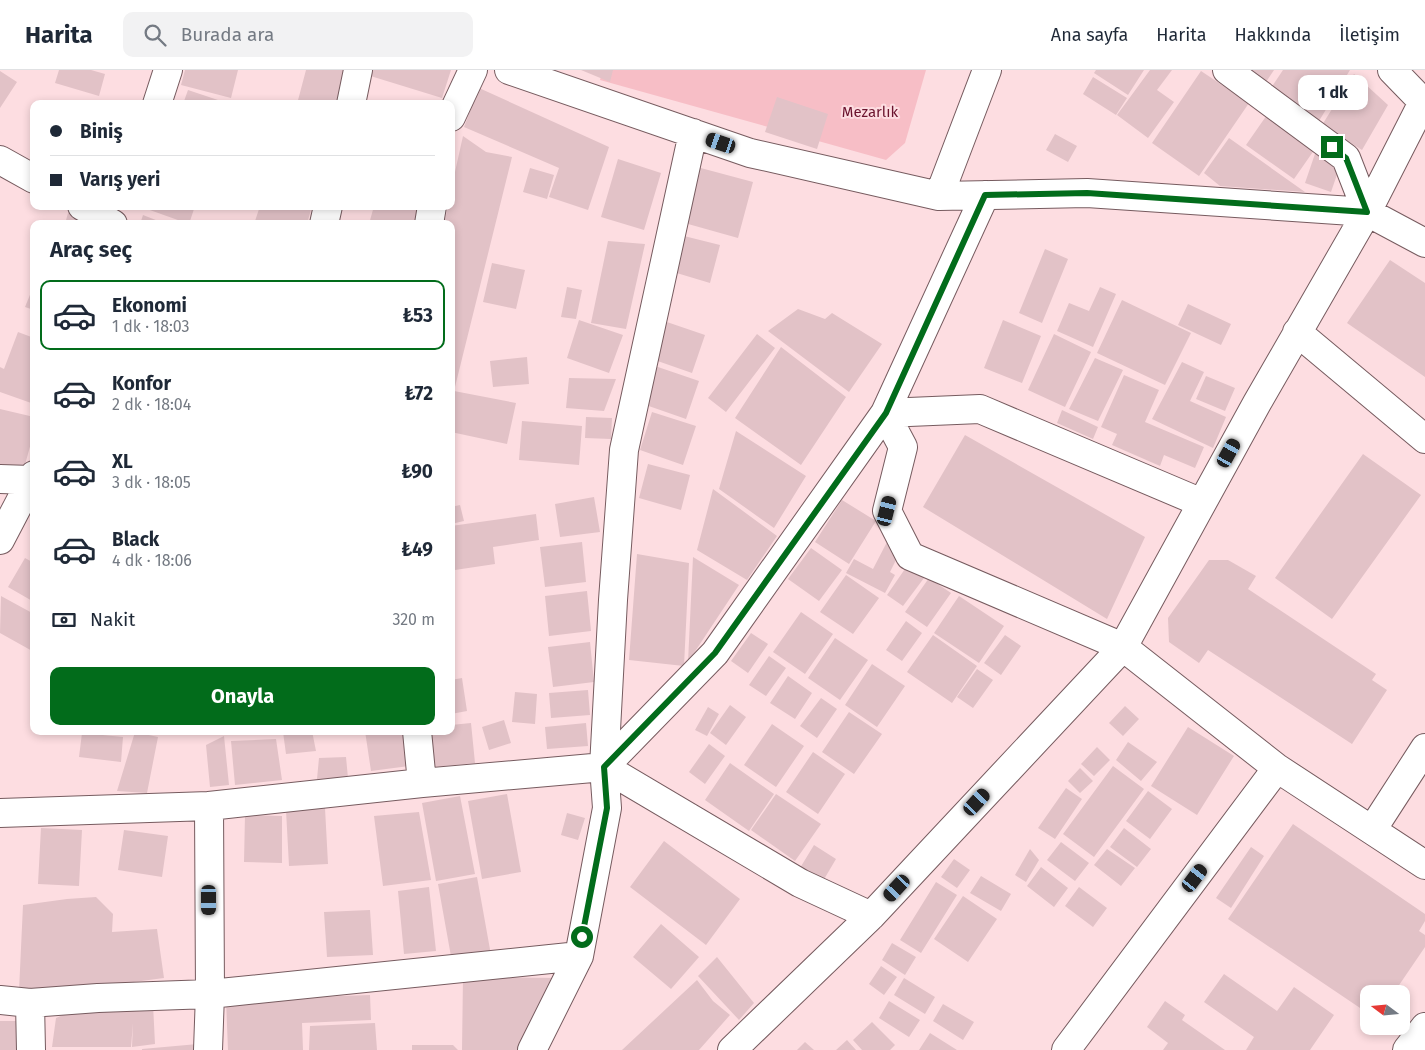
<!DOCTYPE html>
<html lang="tr">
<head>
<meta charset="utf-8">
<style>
	:root { --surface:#fff; --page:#f2f2f3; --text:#1f2937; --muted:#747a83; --line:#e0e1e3; --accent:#026c1b }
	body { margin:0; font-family:"Fira Sans",sans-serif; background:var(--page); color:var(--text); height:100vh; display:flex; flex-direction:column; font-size:19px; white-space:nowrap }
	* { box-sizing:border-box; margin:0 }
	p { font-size:16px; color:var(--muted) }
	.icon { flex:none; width:28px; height:28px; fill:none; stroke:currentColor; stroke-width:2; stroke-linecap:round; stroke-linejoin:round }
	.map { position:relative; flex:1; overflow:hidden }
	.drawer { position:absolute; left:30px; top:150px; width:425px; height:515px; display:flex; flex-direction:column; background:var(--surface); border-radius:10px; box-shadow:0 2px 8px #0003 }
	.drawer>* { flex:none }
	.hud { position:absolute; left:30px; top:30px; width:425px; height:110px; border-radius:10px; box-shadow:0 2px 8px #0003; display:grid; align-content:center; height:110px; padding:0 20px; background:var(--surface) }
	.needle { width:32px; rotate:286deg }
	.buttons { position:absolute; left:1360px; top:915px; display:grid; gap:10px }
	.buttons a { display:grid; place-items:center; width:50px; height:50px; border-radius:10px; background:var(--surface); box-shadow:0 2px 8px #0003; font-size:25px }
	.end { position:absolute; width:22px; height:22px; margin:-11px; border:6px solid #026c1b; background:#fff; box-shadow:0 0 0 2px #fff }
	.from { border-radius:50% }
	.bubble { position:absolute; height:35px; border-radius:10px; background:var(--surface); box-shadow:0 2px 8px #0003; font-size:16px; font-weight:700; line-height:35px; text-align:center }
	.car { position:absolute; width:15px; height:30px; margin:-15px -8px; border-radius:6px; box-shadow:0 0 4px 1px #0007; background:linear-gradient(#222 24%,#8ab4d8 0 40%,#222 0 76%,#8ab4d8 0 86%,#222 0) }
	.hud b { display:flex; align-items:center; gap:18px; height:48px; font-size:19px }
	.hud b+b { border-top:1px solid var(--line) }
	.hud i { width:12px; height:12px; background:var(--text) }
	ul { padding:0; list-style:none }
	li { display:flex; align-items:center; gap:15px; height:70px; margin:0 10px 8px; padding:0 10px; border:2px solid transparent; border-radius:10px }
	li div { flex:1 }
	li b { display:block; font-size:19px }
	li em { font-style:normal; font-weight:700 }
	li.on { border-color:var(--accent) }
	li>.icon { width:45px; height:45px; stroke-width:1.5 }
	h2 { padding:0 20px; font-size:22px; line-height:60px }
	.pay { display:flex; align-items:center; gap:12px; height:55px; padding:0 20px; font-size:19px }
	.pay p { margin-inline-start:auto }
	.cta { display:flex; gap:10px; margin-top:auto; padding:10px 20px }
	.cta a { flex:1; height:58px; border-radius:10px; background:var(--accent); color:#fff; font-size:20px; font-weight:700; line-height:58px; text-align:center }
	header { display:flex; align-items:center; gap:30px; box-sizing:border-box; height:70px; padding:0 25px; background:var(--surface); border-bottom:1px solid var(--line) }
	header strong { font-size:24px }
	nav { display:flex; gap:28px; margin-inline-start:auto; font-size:18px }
	.search { width:350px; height:45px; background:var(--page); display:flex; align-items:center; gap:12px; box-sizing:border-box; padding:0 18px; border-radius:10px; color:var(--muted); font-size:19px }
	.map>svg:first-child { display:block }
	.green { fill:#f7bec6 }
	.building { fill:#e2c2c7 }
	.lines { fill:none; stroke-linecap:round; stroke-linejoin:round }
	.minor-casing { stroke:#765b5f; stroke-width:30 }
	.minor { stroke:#fff; stroke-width:28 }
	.route { stroke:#026c1b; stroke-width:6 }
	.labels { text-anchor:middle; stroke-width:4; stroke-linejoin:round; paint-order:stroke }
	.park-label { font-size:15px; fill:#6b142e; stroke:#fddde1 }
</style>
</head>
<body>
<header>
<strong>Harita</strong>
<div class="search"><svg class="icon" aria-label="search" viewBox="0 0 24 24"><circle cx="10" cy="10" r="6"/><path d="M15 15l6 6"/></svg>Burada ara</div>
<nav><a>Ana sayfa</a><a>Harita</a><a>Hakkında</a><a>İletişim</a></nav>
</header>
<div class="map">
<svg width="1425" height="980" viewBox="0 0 1425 980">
	<rect width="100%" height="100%" fill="#fddde1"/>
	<!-- green -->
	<path class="green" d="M603 0H926L905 73 886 90 600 10Z"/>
	<!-- building -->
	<path class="building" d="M59 0H91L105 4 99 26 55 13Z
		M185 0H238L231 28 181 15Z
		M306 0H353L344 34H297Z
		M365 0H451L442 28 364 4Z
		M581 0H613L610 12Z
		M1096 0H1144L1128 25 1094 3Z
		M1150 0H1172L1157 20 1174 32 1148 68 1117 45Z
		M1248 0H1274L1266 12Z
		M1283 0H1350L1319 51 1271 18Z
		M0 1 17 12 0 38Z
		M1201 1 1249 33 1199 106 1152 73Z
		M1354 4 1388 35 1362 80 1322 55Z
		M1093 7 1127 28 1116 45 1083 24Z
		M479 18 609 77 588 140 549 127 559 98 464 57Z
		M188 20 227 33V34H183Z
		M777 27 828 44 817 79 765 62Z
		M384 30 395 33V34H382Z
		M1269 42 1317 76 1294 109 1246 75Z
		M1055 64 1077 76 1068 92 1046 80Z
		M463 66 486 82 512 87 454 321 516 333 507 374 451 362V154H444L448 136H451V120Z
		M1229 68 1305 122 1220 116 1204 103Z
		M1317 78 1343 87 1331 122 1305 113Z
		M618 89 661 103 644 160 601 147Z
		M697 97 753 112 738 168 681 152Z
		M530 98 554 105 547 129 523 122Z
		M148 136H195L189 154 147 139Z
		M260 136H312L307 154H254Z
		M374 136H405L421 142 417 154H369Z
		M68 143 97 154H65Z
		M143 145 166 154H140Z
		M680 165 720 175 710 213 670 201Z
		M608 171 645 174 626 259 591 253Z
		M1045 179 1068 189 1042 253 1019 243Z
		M1390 190 1425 213V307L1347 253Z
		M492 193 525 200 516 239 483 232Z
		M34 215V240L25 237Z
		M567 217 582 220 576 249 561 247Z
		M1100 217 1116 224 1093 277 1057 261 1069 233 1089 241Z
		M1122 230 1191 263 1165 315 1097 283Z
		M1188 234 1231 254 1221 275 1178 255Z
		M798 239 825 249 832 243 882 274 849 322 768 261Z
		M579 250 623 265 609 303 567 288Z
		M661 250 705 265 692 303 649 288Z
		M1003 250 1041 266 1022 313 984 298Z
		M18 262 34 268V334L0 322V297L4 299Z
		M757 264 775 278 726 342 708 328Z
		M1054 264 1091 282 1065 337 1028 320Z
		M781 277 846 327 801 395 735 348Z
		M527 287 529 314 493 317 490 291Z
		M1095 288 1123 300 1098 351 1069 339Z
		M1182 292 1204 302 1190 331 1226 347 1213 378 1152 349Z
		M655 296 699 311 686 349 643 334Z
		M1124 305 1159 320 1145 352 1204 377 1195 398 1164 385 1160 396 1112 375 1117 364 1101 357Z
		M1206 306 1235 318 1225 341 1196 329Z
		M569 308 616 309 604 341 566 338Z
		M0 339 34 347V362L23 402 0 396Z
		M1062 340 1098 357 1093 369 1057 353Z
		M652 342 696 356 683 395 640 380Z
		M586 347 612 348 611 369 585 368Z
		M522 351 582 356 579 395 519 390Z
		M736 361 806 406 774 458 719 419Z
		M965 365 1145 467 1107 549 923 437Z
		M1363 384 1421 425 1332 549 1275 508Z
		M648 394 690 405 681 440 639 428Z
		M713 419 777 466 747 510 697 480Z
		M594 427 600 462 560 467 555 434Z
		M842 430 876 451 849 494 815 472Z
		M460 435 464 451 451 454V437Z
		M536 444 539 470 493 477 495 494 455 500 451 477V456Z
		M582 472 586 512 545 517 540 477Z
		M887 472 901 480 890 502 895 505 885 523 846 503 854 489 873 499Z
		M811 478 842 500 819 531 788 509Z
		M637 484 689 493 684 596 629 590Z
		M693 487 739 515 688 592Z
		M25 488 34 493V532L8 517Z
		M1209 490H1228L1256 506 1248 519 1376 604 1372 610 1387 620 1352 674 1208 580 1199 593 1169 572 1168 548Z
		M907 496 924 508 903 536 887 525Z
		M846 505 879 528 853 564 820 542Z
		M929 508 951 523 927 557 905 542Z
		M587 521 591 561 549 566 545 526Z
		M1 526 34 544V582L0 563Z
		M959 526 1004 556 979 593 934 563Z
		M801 542 833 564 805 604 773 582Z
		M906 551 922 563 902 591 886 580Z
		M751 563 768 574 748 603 731 591Z
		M933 565 977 596 952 633 907 602Z
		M1005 565 1021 576 1001 605 984 593Z
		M835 568 868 590 840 630 808 608Z
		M590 572 594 612 553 617 548 577Z
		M769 586 786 598 766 626 749 615Z
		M872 594 905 616 877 657 845 635Z
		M977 599 993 610 973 638 957 627Z
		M788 606 812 623 795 649 770 633Z
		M462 608 467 641 451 644V610Z
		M588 620 590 645 551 648 549 623Z
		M515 622 537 624 535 654 512 652Z
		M821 628 837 639 817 668 800 656Z
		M730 635 746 647 726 675 710 663Z
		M1125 636 1139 649 1123 666 1109 653Z
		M708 637 719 644 707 666 695 660Z
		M849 642 882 664 854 704 822 682Z
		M504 650 511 673 489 680 482 657Z
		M471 653 475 693 433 697 429 661H451V655Z
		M586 653 588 676 547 679 545 657Z
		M772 654 804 676 776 717 744 695Z
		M1188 657 1234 686 1197 745 1151 716Z
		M312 661 316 681 286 684 283 662Z
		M365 661H404L409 696 371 701Z
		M135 662 158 667 147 723 117 721Z
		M82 663 123 667 121 692 79 687Z
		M224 666 229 715 210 717 206 675Z
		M276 669 282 710 235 715 231 671Z
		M1128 672 1157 692 1141 711 1116 690Z
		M709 674 725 686 705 714 689 702Z
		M1097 677 1110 690 1094 706 1081 694Z
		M813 682 845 704 818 744 786 722Z
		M346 687 348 708 317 709 319 688Z
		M730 693 774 724 749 761 705 730Z
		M1113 696 1144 719 1094 787 1063 764Z
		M1080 698 1093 711 1080 723 1068 711Z
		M1066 718 1082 729 1055 769 1038 758Z
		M1148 721 1172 739 1150 769 1126 751Z
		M507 724 521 802 482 809 468 731Z
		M776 724 821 754 795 791 751 760Z
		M460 726 475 804 436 811 422 733Z
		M325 738 328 794 289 796 286 740Z
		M419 742 431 810 383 816 374 746Z
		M567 743 585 748 578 770 561 765Z
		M245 745 282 746V793L244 792Z
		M1293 754 1425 844V851L1419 861 1425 865V877L1393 924H1369V944L1228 849Z
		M41 758 82 760 79 816 38 814Z
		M1124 758 1151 779 1137 797 1110 777Z
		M124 760 168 766 162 807 118 800Z
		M664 771 740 829 706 875 630 817Z
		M1061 772 1089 793 1075 811 1047 790Z
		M814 775 836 789 823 811 800 798Z
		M1251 777 1264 786 1231 838 1216 828Z
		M1030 779 1039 790 1026 812 1015 805Z
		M1107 779 1135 798 1121 816 1094 795Z
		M954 789 970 800 957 818 941 807Z
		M1041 797 1068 818 1054 837 1027 816Z
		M981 806 1011 824 1001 841 970 823Z
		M477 807 491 885 452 892 438 814Z
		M936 812 957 825 921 883 900 870Z
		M429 817 436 881 404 884 398 821Z
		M1079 817 1107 838 1093 857 1065 836Z
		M963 826 997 849 968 892 934 869Z
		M96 827 113 844 112 862 157 859 164 908 88 918 19 921 23 835 67 829Z
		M370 840 373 885 327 887 324 842Z
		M661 854 699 887 671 919 633 887Z
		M892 873 916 887 905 905 882 890Z
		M717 887 754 933 739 950 698 906Z
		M881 896 897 907 884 925 869 914Z
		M1224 904 1277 941 1294 917 1334 945 1310 980H1246L1254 967 1204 932Z
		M463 907 564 908 525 980H462Z
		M904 908 935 927 925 944 894 925Z
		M697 910 713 931 730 945 699 980H622Z
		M370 925 371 950 302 953 303 980H228L226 930Z
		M97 930 153 934 155 974 132 977 133 953 131 977H52L56 948Z
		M889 931 920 950 909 967 879 948Z
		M1165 931 1185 945 1182 950 1225 980H1163L1168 973 1147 957Z
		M943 934 974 952 963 970 933 951Z
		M0 951H18L19 980H0Z
		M872 952 895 975 890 980H862L853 970Z
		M375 953 377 980H309L310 956Z
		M930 963 957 980H919Z
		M847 970 856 980H836Z
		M805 972 814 980H797Z
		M198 974 197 980H142V979Z
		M412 975H453L458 980H412Z"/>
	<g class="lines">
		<!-- minor casing -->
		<g class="minor-casing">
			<path id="minor" d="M509 0 750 83 939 126 987 0
				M1227 0 1346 88 1367 142
				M1392 0 1425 34
				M157 34 168 0
				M351 34 358 0
				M451 47 473 0
				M0 90 34 109
				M985 125 885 343 980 339 1202 433
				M939 126 1087 123 1367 142 1425 173
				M82 136 113 154
				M324 154 328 136
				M429 154 432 136
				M1297 262 1425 369
				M0 409 31 410
				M0 470 34 405
				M417 661 422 713
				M604 697 613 530 624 380 693 63
				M0 743 209 736
				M1372 760 1425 678
				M0 930 30 933
				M31 980 30 933 98 928 210 924 209 736 422 713 604 697 800 813 871 846
				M208 980 210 924 579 886
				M532 980 579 886 607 738 604 697 715 583 885 343 903 377 887 441 910 486 1123 577 1277 698 1425 795
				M732 980 871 846 1123 577 1257 333 1367 142 1423 32
				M1066 980 1277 698
				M1407 980 1425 957"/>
		</g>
		<!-- minor -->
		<use href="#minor" class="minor"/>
	</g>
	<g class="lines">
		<!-- route -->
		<path class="route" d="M582 867 607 738 604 697 715 583 886 343 985 125 1087 123 1367 142 1346 88 1332 77"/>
	</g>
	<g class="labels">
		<!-- park labels -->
		<g class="park-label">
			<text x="870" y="47">Mezarlık</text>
		</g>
	</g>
</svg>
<div class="buttons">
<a><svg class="needle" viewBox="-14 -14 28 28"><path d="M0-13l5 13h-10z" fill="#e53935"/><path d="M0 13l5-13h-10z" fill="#747a83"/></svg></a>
</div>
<i class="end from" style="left:582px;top:867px"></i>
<i class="end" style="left:1332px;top:77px"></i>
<div class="bubble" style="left:1298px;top:5px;width:70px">1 dk</div>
<i class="car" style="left:721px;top:73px;rotate:289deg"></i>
<i class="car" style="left:1229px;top:383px;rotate:29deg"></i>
<i class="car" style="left:887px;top:441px;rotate:14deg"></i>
<i class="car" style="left:977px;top:732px;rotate:43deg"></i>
<i class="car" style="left:1195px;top:808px;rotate:37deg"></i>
<i class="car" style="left:897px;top:818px;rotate:223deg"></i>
<i class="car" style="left:209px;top:830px;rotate:180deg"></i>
<div class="hud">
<b><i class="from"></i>Biniş</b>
<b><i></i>Varış yeri</b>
</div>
<section class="drawer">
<h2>Araç seç</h2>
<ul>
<li class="on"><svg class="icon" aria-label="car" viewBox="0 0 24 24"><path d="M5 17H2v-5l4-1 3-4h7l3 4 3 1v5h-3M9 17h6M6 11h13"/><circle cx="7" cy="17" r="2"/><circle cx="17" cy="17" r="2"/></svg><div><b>Ekonomi</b><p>1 dk · 18:03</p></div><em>₺53</em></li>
<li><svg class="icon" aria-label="car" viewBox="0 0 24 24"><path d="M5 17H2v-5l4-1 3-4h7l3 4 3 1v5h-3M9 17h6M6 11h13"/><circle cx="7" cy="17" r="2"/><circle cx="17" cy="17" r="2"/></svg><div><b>Konfor</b><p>2 dk · 18:04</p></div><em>₺72</em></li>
<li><svg class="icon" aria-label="car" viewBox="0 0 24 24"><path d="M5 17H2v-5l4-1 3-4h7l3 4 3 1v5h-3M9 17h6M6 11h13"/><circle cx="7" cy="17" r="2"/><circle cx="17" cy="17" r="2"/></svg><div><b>XL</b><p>3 dk · 18:05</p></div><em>₺90</em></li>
<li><svg class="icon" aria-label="car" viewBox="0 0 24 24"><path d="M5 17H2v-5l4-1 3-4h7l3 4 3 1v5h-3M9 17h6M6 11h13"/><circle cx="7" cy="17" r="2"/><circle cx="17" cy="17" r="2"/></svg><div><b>Black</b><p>4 dk · 18:06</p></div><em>₺49</em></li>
</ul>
<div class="pay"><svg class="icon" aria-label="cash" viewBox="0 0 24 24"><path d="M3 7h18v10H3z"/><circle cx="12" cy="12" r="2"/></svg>Nakit<p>320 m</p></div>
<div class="cta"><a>Onayla</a></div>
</section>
</div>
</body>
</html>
